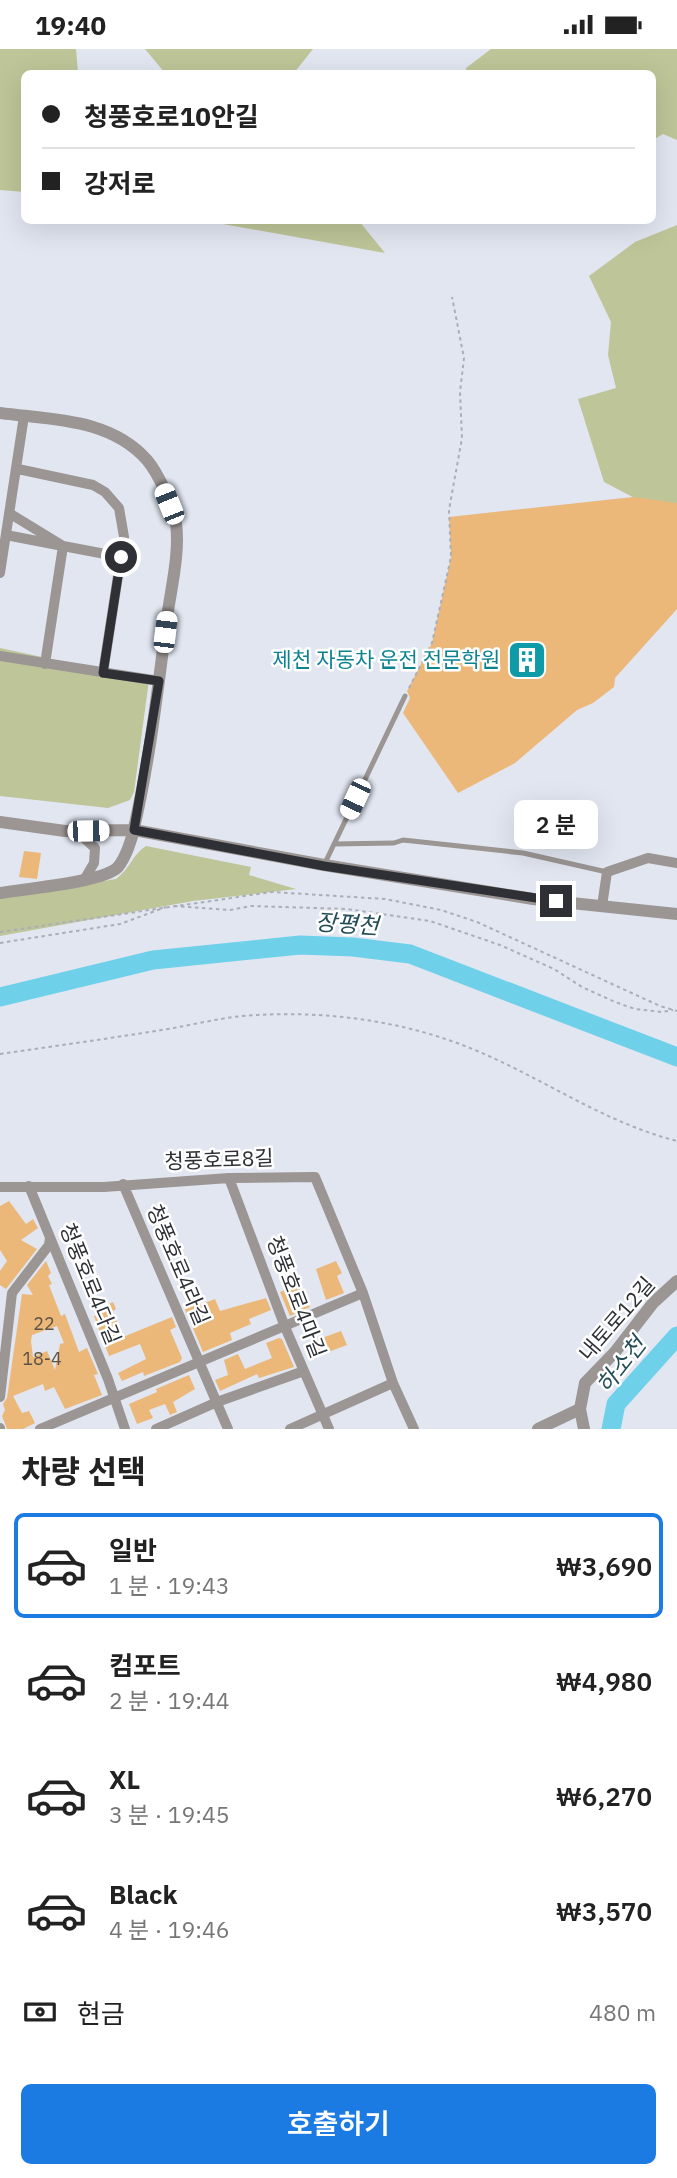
<!DOCTYPE html>
<html lang="ko">
<head>
<meta charset="utf-8">
<style>
	:root { --surface:#fff; --page:#f6f6f6; --text:#222; --muted:#767676; --line:#e0e0e0; --accent:#1c7ae3 }
	body { margin:0; font-family:"IBM Plex Sans","Noto Sans KR",sans-serif; background:var(--page); color:var(--text); height:100vh; display:flex; flex-direction:column; font-size:26px; white-space:nowrap }
	* { box-sizing:border-box; margin:0 }
	p { font-size:23px; color:var(--muted) }
	.icon { flex:none; width:38px; height:38px; fill:none; stroke:currentColor; stroke-width:2; stroke-linecap:round; stroke-linejoin:round }
	.map { position:relative; height:1380px; overflow:hidden }
	.drawer { display:flex; flex-direction:column; background:var(--surface); flex:1 }
	.drawer>* { flex:none }
	.top-card { position:absolute; left:21px; top:21px; width:635px; height:154px; border-radius:10px; box-shadow:0 7px 28px #0002; display:grid; align-content:center; height:154px; padding:0 21px; background:var(--surface) }
	.end { position:absolute; width:32px; height:32px; margin:-16px; border:9px solid #2e3035; background:#fff; box-shadow:0 0 0 4px #fff }
	.from { border-radius:50% }
	.bubble { position:absolute; height:49px; border-radius:10px; background:var(--surface); box-shadow:0 7px 28px #0002; font-size:23px; font-weight:600; line-height:49px; text-align:center }
	.car { position:absolute; width:21px; height:42px; margin:-21px -10px; border-radius:9px; box-shadow:0 0 5px 2px #0007; background:linear-gradient(#fff 24%,#345 0 40%,#fff 0 76%,#345 0 86%,#fff 0) }
	.top-card b { display:flex; align-items:center; gap:24px; height:66px; font-size:26px }
	.top-card b+b { border-top:2px solid var(--line) }
	.top-card i { width:18px; height:18px; background:var(--text) }
	ul { padding:0; list-style:none }
	li { display:flex; align-items:center; gap:21px; height:105px; margin:0 14px 10px; padding:0 7px; border:4px solid transparent; border-radius:10px }
	li div { flex:1 }
	li b { display:block; font-size:26px }
	li em { font-style:normal; font-weight:600 }
	li.on { border-color:var(--accent) }
	li>.icon { width:63px; height:63px; stroke-width:1.5 }
	h2 { padding:0 21px; font-size:32px; line-height:84px }
	.pay { display:flex; align-items:center; gap:18px; height:77px; padding:0 21px; font-size:26px }
	.pay p { margin-inline-start:auto }
	.action { display:flex; gap:14px; margin-top:auto; padding:14px 21px }
	.action a { flex:1; height:80px; border-radius:10px; background:var(--accent); color:#fff; font-size:28px; font-weight:600; line-height:80px; text-align:center }
	.status { display:flex; justify-content:space-between; align-items:center; height:49px; padding:0 35px; background:var(--surface); direction:ltr }
	.status svg { height:19px; fill:currentColor }
	.map>svg:first-child { display:block }
	.green { fill:#bec598 }
	.lines { fill:none; stroke-linecap:round; stroke-linejoin:round }
	.river { stroke:#6fd0e9; stroke-width:19 }
	.building { fill:#ebb87a; fill-rule:evenodd }
	.path { stroke:#aaaeb7; stroke-width:2; stroke-dasharray:3.5 3.5; stroke-linecap:butt }
	.service { stroke:#9b9593; stroke-width:5 }
	.minor { stroke:#9b9593; stroke-width:10 }
	.tertiary { stroke:#9b9593; stroke-width:12 }
	.route { stroke:#2e3035; stroke-width:9 }
	.labels { text-anchor:middle; stroke-width:5; stroke-linejoin:round; paint-order:stroke }
	.number-label { font-size:18px; fill:#5d5246 }
	.culture-label { font-size:21px; fill:#0d838f; stroke:#fff; text-anchor:end }
	.street-label { font-size:21px; fill:#2e3035; stroke:#fff }
	.water-label { font-size:23px; font-style:italic; fill:#224d58; stroke:#fff }
</style>
</head>
<body>
<div class="status"><b>19:40</b><svg viewBox="0 0 49 12"><path d="M0 12V9h3v3zM5 12V6h3v6zM10 12V3h3v9zM15 12V0h3v12zM26 1h20v11H26zM47 4h2v5h-2z"/></svg></div>
<div class="map">
<svg width="677" height="1380" viewBox="0 0 677 1380">
	<rect width="100%" height="100%" fill="#e1e6f1"/>
	<!-- green -->
	<path class="green" d="M0 0H76L78 24H24V143L0 141Z
		M145 0H313L294 24H165Z
		M491 0H677V91L663 85 653 91V24H466V19Z
		M206 172H359L385 204Z
		M677 176V460L648 456 604 433 578 350 616 339 608 306 611 273 589 227 635 193Z
		M0 599 149 631 134 743 130 751 108 759 0 747Z
		M146 797 251 818 249 826 296 840 193 852 0 887V849L116 830C129 821 133 805 146 797Z"/>
	<g class="lines">
		<!-- river -->
		<path class="river" d="M0 948 153 911 300 896 353 898 410 905 677 1008
			M611 1380 616 1355 677 1287"/>
	</g>
	<!-- building -->
	<path class="building" d="M633 448 677 454V560L615 629 614 638 593 654 577 661 515 714 458 744 403 664 410 649 407 642 432 594 451 508 449 468Z
		M24 802 41 804 37 830 19 828Z
		M9 1152 26 1175 33 1170 38 1179 21 1191 37 1200 6 1240 0 1236V1222L7 1212 0 1201V1157Z
		M46 1212 51 1224 48 1227 52 1235 49 1236 61 1267 65 1265 79 1303 87 1299 98 1325 94 1326 102 1346 65 1360 54 1338 45 1342 43 1335 13 1347 22 1364 29 1362 35 1374 23 1380H7L2 1367 5 1361 3 1355 7 1349 22 1245 33 1246 27 1236ZM57 1277 64 1294 60 1295 55 1321 47 1302 33 1308 31 1292 32 1286Z
		M336 1212 342 1224 337 1227 344 1244 326 1251 316 1220Z
		M299 1235 310 1258 290 1267 280 1243Z
		M266 1249 271 1261 249 1270 251 1275 230 1284 232 1291 203 1303 184 1258 193 1255 194 1258 215 1250 220 1262Z
		M113 1253 116 1260 113 1262 123 1288 172 1268 176 1278 170 1281 182 1309 180 1313 144 1327 143 1323 122 1332 118 1324 146 1310 140 1295 109 1307 94 1267 97 1266 98 1260Z
		M341 1282 347 1296 312 1309 308 1300 313 1298 311 1293Z
		M279 1289 282 1290 294 1318 259 1329 257 1325 220 1342 215 1331 228 1326 224 1311 238 1305 245 1320 272 1309 266 1294Z
		M189 1326 195 1340 173 1353 177 1363 170 1366 165 1355 149 1361 153 1369 137 1375 129 1355 157 1343 156 1340Z"/>
	<g class="lines">
		<!-- path -->
		<path class="path" d="M409 639 432 594 451 508 449 461 462 389 460 343 464 309 452 248
			M174 857 230 861 251 857 347 860 430 872 500 896 554 920 582 938 615 953 635 960 662 963 673 961
			M0 883 272 843 385 850 441 861 477 873 660 957 677 962
			M0 894 120 875 166 858
			M0 1005C56 997 112 989 168 980 197 975 227 967 257 966 328 962 403 972 470 999 540 1027 602 1073 677 1092"/>
		<!-- service -->
		<path class="service" d="M334 795 394 794 403 791 523 804 607 823
			M325 814 405 647"/>
		<!-- minor -->
		<path class="minor" d="M18 420 93 436 105 443 119 459 124 488 103 624
			M9 464 63 497 121 508
			M6 486 63 497 45 615
			M0 524 24 367
			M0 607 159 632
			M72 785 83 788 95 799 94 814 84 831
			M602 857 607 823 648 809 677 814
			M229 1129 285 1278 329 1380
			M123 1135 228 1380
			M29 1137 108 1330 125 1380
			M0 1138H104L229 1129 315 1128 363 1244 393 1334 414 1380
			M0 1348 12 1244 49 1196 50 1189
			M0 1379V1380
			M40 1380 363 1244
			M156 1380 217 1353 304 1322
			M290 1380 393 1334"/>
		<!-- tertiary -->
		<path class="tertiary" d="M0 364C52 371 110 369 147 411 158 424 174 458 176 474 180 504 171 539 167 569 158 638 150 710 134 779 132 790 126 808 118 818 105 833 23 840 0 844
			M0 773 65 782 134 781 324 816 533 850 677 865
			M580 1360 584 1380
			M538 1380 580 1360 585 1334 615 1303 653 1254 677 1232"/>
	</g>
	<g class="lines">
		<!-- route -->
		<path class="route" d="M121 508 103 624 159 632 134 781 324 817 556 852"/>
	</g>
	<!-- icons -->
	<defs>
		<g id="building-square" transform="scale(2.0125)"><rect x="-9" y="-9" width="18" height="18" rx="4" fill="#0f9aa8" stroke="#fff"/><path d="M-4-6H4V6H1V3H-1V6H-4ZM-2.5-4.3h1.7v1.8h-1.7ZM.8-4.3h1.7v1.8H.8ZM-2.5-1h1.7V.8h-1.7ZM.8-1h1.7V.8H.8Z" fill="#fff"/></g>
	</defs>
	<g fill-rule="evenodd">
		<use href="#building-square" x="527" y="611"/>
	</g>
	<g class="labels">
		<!-- number labels -->
		<g class="number-label">
			<text x="44" y="1281">22</text>
			<text x="42" y="1316">18-4</text>
		</g>
		<!-- culture labels -->
		<g class="culture-label">
			<text x="500" y="618">제천 자동차 운전 전문학원</text>
		</g>
		<!-- street labels -->
		<g class="street-label">
			<text transform="translate(219 1111) rotate(-2)" y="7">청풍호로8길</text>
			<text transform="translate(178 1216) rotate(67)" y="7">청풍호로4라길</text>
			<text transform="translate(90 1235) rotate(68)" y="7">청풍호로4다길</text>
			<text transform="translate(296 1248) rotate(69)" y="7">청풍호로4마길</text>
			<text transform="translate(617 1270) rotate(-49)" y="7">내토로12길</text>
		</g>
		<!-- water labels -->
		<g class="water-label">
			<text transform="translate(347 875) rotate(4)" y="8">장평천</text>
			<text transform="translate(621 1316) rotate(-52)" y="8">하소천</text>
		</g>
	</g>
</svg>
<i class="end from" style="left:121px;top:508px"></i>
<i class="end" style="left:556px;top:852px"></i>
<div class="bubble" style="left:514px;top:751px;width:84px">2 분</div>
<i class="car" style="left:169px;top:455px;rotate:338deg"></i>
<i class="car" style="left:165px;top:583px;rotate:7deg"></i>
<i class="car" style="left:355px;top:750px;rotate:205deg"></i>
<i class="car" style="left:88px;top:782px;rotate:89deg"></i>
<div class="top-card">
<b><i class="from"></i>청풍호로10안길</b>
<b><i></i>강저로</b>
</div>
</div>
<section class="drawer">
<h2>차량 선택</h2>
<ul>
<li class="on"><svg class="icon" aria-label="car" viewBox="0 0 24 24"><path d="M5 17H2v-5l4-1 3-4h7l3 4 3 1v5h-3M9 17h6M6 11h13"/><circle cx="7" cy="17" r="2"/><circle cx="17" cy="17" r="2"/></svg><div><b>일반</b><p>1 분 · 19:43</p></div><em>₩3,690</em></li>
<li><svg class="icon" aria-label="car" viewBox="0 0 24 24"><path d="M5 17H2v-5l4-1 3-4h7l3 4 3 1v5h-3M9 17h6M6 11h13"/><circle cx="7" cy="17" r="2"/><circle cx="17" cy="17" r="2"/></svg><div><b>컴포트</b><p>2 분 · 19:44</p></div><em>₩4,980</em></li>
<li><svg class="icon" aria-label="car" viewBox="0 0 24 24"><path d="M5 17H2v-5l4-1 3-4h7l3 4 3 1v5h-3M9 17h6M6 11h13"/><circle cx="7" cy="17" r="2"/><circle cx="17" cy="17" r="2"/></svg><div><b>XL</b><p>3 분 · 19:45</p></div><em>₩6,270</em></li>
<li><svg class="icon" aria-label="car" viewBox="0 0 24 24"><path d="M5 17H2v-5l4-1 3-4h7l3 4 3 1v5h-3M9 17h6M6 11h13"/><circle cx="7" cy="17" r="2"/><circle cx="17" cy="17" r="2"/></svg><div><b>Black</b><p>4 분 · 19:46</p></div><em>₩3,570</em></li>
</ul>
<div class="pay"><svg class="icon" aria-label="cash" viewBox="0 0 24 24"><path d="M3 7h18v10H3z"/><circle cx="12" cy="12" r="2"/></svg>현금<p>480 m</p></div>
<div class="action"><a>호출하기</a></div>
</section>
</body>
</html>
